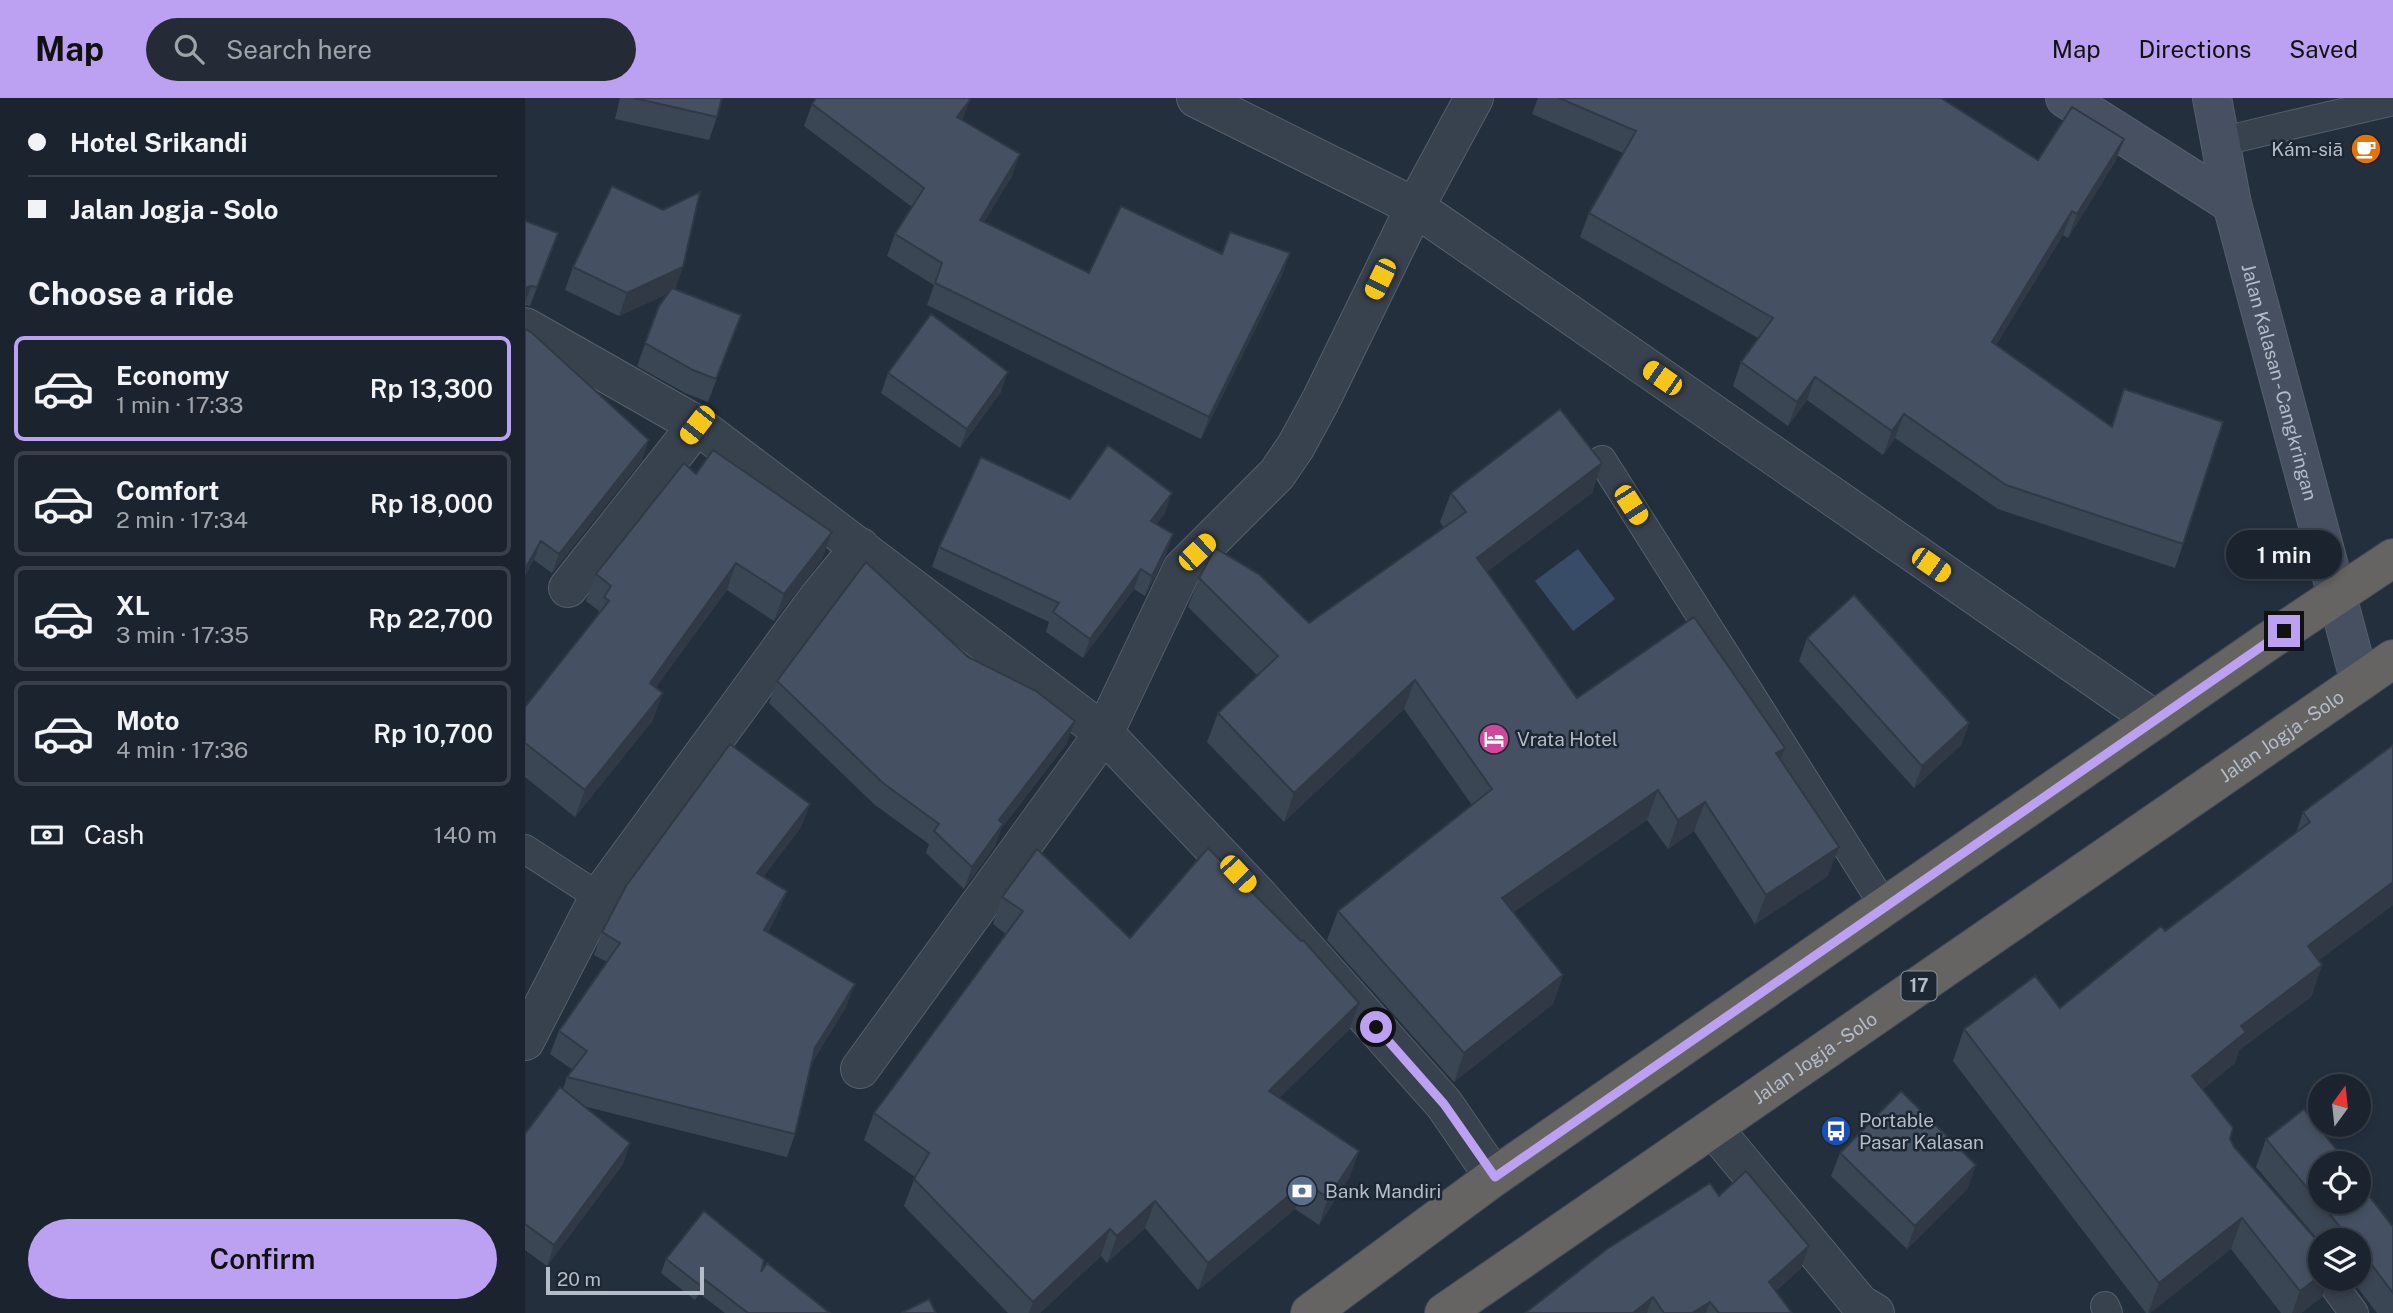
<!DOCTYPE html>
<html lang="en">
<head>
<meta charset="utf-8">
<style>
	:root { --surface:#1b232e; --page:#242b36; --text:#f1f3f6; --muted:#a0a4aa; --line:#39404a; --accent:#bca0f2 }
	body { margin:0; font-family:"Public Sans",sans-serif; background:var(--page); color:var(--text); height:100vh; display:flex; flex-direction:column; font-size:26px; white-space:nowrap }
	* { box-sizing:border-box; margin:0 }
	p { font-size:23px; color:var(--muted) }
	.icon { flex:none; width:38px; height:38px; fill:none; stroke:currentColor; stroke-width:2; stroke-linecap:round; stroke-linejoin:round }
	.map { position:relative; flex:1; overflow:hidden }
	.drawer { display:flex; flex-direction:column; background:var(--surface); width:525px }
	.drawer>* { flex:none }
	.banner { display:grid; align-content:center; height:154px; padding:0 28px; background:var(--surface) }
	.needle { width:46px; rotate:15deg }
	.fabs { position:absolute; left:1783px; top:976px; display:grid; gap:14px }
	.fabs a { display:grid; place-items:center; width:63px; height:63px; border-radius:50%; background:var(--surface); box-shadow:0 4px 10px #0003,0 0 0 2px var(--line); font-size:35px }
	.scale { position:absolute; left:21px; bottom:18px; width:158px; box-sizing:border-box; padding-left:7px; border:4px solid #b4bcc9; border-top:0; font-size:19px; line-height:24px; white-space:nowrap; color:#b4bcc9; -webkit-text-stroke:5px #1d2633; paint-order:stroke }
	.end { position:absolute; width:32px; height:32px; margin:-16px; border:9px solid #bca0f2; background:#111; box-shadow:0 0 0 4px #111 }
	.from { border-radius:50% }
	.bubble { position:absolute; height:49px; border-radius:24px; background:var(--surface); box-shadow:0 4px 10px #0003,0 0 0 2px var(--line); font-size:23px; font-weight:600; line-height:49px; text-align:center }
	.car { position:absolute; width:21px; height:42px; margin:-21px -10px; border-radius:9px; box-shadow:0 0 5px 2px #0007; background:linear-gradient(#f5c518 24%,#345 0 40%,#f5c518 0 76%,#345 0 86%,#f5c518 0) }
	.banner b { display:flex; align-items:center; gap:24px; height:66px; font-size:26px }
	.banner b+b { border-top:2px solid var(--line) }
	.banner i { width:18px; height:18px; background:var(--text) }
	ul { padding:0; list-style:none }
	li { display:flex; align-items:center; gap:21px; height:105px; margin:0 14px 10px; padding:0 14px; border:4px solid var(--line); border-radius:10px }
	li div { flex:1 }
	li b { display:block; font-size:26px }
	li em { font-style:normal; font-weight:600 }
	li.current { border-color:var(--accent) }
	li>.icon { width:63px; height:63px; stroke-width:1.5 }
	h2 { padding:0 28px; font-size:32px; line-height:84px }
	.pay { display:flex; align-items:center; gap:18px; height:77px; padding:0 28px; font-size:26px }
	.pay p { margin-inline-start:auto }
	.action { display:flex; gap:14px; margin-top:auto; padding:14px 28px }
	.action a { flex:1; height:80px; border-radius:42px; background:var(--accent); color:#111; font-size:28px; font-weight:600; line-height:80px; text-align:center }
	header { display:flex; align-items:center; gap:42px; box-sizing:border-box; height:98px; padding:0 35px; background:var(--accent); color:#111 }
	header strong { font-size:33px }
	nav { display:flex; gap:38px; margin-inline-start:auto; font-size:24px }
	.search { width:490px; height:63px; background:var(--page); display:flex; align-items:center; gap:18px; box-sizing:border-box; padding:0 24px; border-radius:38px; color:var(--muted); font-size:26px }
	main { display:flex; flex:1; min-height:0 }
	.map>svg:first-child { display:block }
	.water { fill:#394c67 }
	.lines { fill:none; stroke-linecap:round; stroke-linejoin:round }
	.service-casing { stroke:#565f6c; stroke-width:30 }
	.minor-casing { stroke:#565f6c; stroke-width:40 }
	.secondary-casing { stroke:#565f6c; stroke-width:40 }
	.trunk-casing { stroke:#434c59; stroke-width:40 }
	.service { stroke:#38414e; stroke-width:28 }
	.minor { stroke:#38414e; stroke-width:38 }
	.secondary { stroke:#465061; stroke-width:38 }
	.trunk { stroke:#656462; stroke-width:38 }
	.wall { fill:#3b4654 }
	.shaded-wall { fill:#303945 }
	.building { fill:#455162; stroke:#303945; stroke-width:2 }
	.route { stroke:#bca0f2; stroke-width:9 }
	.labels { text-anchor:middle; stroke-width:5; stroke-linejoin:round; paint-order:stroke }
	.shield { fill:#1d2633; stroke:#878f9c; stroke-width:2 }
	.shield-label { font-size:18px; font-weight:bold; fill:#b4bcc9 }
	.poi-label { font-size:19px; fill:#b4bcc9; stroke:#1d2633; text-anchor:start }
	.street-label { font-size:19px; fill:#b4bcc9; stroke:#1d2633 }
</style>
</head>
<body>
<header>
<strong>Map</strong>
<div class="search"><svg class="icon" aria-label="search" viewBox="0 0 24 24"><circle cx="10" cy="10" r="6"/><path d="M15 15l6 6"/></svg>Search here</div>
<nav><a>Map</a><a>Directions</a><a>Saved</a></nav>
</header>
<main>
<section class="drawer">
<div class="banner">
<b><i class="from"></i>Hotel Srikandi</b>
<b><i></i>Jalan Jogja - Solo</b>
</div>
<h2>Choose a ride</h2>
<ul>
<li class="current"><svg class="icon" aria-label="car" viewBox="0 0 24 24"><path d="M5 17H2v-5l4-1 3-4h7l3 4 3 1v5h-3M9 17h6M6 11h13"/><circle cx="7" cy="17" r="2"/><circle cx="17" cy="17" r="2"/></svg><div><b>Economy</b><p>1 min · 17:33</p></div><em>Rp 13,300</em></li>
<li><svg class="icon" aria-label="car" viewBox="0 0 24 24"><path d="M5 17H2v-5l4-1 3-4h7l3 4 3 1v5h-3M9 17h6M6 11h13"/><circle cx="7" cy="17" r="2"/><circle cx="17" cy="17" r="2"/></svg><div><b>Comfort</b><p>2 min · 17:34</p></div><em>Rp 18,000</em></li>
<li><svg class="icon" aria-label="car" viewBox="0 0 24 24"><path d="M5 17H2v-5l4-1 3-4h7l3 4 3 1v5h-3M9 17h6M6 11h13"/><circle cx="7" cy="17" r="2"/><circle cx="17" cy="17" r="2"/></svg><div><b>XL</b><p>3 min · 17:35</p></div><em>Rp 22,700</em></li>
<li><svg class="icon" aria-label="car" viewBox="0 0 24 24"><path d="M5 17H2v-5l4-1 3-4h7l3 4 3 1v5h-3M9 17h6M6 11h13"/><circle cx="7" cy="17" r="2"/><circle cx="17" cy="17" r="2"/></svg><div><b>Moto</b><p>4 min · 17:36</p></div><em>Rp 10,700</em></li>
</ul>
<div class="pay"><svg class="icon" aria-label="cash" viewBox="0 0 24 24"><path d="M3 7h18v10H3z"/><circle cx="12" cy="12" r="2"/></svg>Cash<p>140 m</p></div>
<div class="action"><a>Confirm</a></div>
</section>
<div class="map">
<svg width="1868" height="1215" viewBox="0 0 1868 1215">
	<rect width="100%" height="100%" fill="#242f3e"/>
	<!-- water -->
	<path class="water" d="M1053 451 1090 501 1048 533 1010 483Z"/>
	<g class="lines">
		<!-- service casing -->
		<g class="service-casing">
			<path id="service" d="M1694 44 1868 3
				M1077 362 1360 809
				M0 751 74 799
				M1804 1181 1829 1215
				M1580 1208 1583 1215"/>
		</g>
		<!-- minor casing -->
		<g class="minor-casing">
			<path id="minor" d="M671 0 890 109 1630 622
				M0 229 172 327 579 635 732 796 919 1006 969 1079
				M43 490 172 327
				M0 943 74 799 293 500 335 449
				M335 971 579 635 657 471 752 376 771 348 796 302 890 109 949 0
				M1188 1030 1335 1206 1350 1215"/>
		</g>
		<!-- secondary casing -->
		<g class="secondary-casing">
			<g id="secondary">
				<path d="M1540 0 1707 106"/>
				<path id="s1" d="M1687 0 1707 106 1835 584"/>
			</g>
		</g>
		<!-- trunk casing -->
		<g class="trunk-casing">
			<g id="trunk">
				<path d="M785 1215 969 1079 1742 544 1868 460"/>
				<path id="s2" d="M919 1215 1868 561"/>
			</g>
		</g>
		<!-- service -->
		<use href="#service" class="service"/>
		<!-- minor -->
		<use href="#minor" class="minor"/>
		<!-- secondary -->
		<use href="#secondary" class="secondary"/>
		<!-- trunk -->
		<use href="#trunk" class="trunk"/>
	</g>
	<!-- wall -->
	<path class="wall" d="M95 0H197L192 19 184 42 90 21Z
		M1013 0H1416L1513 62 1599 41 1590 64 1543 140 1538 137 1471 247 1586 329 1599 291 1658 446 1650 470 1473 411 1370 340 1358 357 1282 302 1263 328 1208 288 1216 264 1233 240 1055 139 1064 115 1098 55 1007 16Z
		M287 6 437 22 487 78 459 124 564 175 697 156 765 155 757 177 676 341 402 207 409 187 362 158 370 136 387 109 279 28Z
		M0 123 33 135 5 208 0 207Z
		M48 169 150 191 216 217 183 304 160 295 112 268 134 208 144 195 94 218 40 192Z
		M0 231 117 362 27 475 9 462Z
		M363 275 476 294 435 350 356 295Z
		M1077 365 1067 395 962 473 1052 600 1260 650 1255 662 1303 778 1230 826 1169 733 1143 751 1122 722 988 814 1038 877 1028 906 929 984 802 842 813 813 947 707 879 611 759 724 682 644 693 615 733 578 663 509 674 480 784 525 919 430 915 424 926 395Z
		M171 376 307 434 297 461 249 523 202 492 131 589 128 622 50 719 0 679V609L71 520 74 513 61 503 71 476Z
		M545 401 640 415 631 426 648 436 641 456 620 498 609 491 558 560 521 534 524 524 407 469 414 449Z
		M1282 540 1444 625 1436 647 1389 690 1274 563Z
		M443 559 542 645 476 731 470 748 439 791 401 755 404 746 350 707 244 605 252 583Z
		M1868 647V807L1794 862 1797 867 1786 899 1714 952 1710 965 1678 991 1709 1049 1797 1199 1776 1215H1756L1706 1151 1625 1215H1621L1428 963 1439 931 1535 910 1640 833 1771 735 1778 714Z
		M285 706 276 729 238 779 262 793 253 815 243 834 321 909 287 965 270 1036 262 1059 58 1008 105 1045 98 1066 22 1168 0 1152V1036L38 991 42 979 48 972 25 956 34 933 82 864 69 857 77 834Z
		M477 799 605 840 834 905 824 932 754 1000 834 1053 824 1080 794 1127 770 1111 673 1192 620 1130 582 1165 576 1158 515 1215H483L379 1108 390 1079 339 1042 349 1015 481 836 468 826Z
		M1741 1041 1836 1087 1868 1129V1215H1852L1826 1181H1834V1143H1796V1145L1731 1069Z
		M1315 1055 1443 1090 1382 1151 1306 1078Z
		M1194 1098 1276 1170 1251 1193 1267 1215H1000Z
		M141 1161 236 1174 305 1215H200L175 1196 170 1202 136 1175Z"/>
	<!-- shaded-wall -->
	<path class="shaded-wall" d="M445 2 437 23 432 19Z
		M1599 41 1590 64 1543 140 1552 116Z
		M495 56 487 78 447 144 455 122Z
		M1547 113 1538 137 1458 268 1467 244Z
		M765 155 757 177 676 341 684 319Z
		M158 169 150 192 94 218 102 195Z
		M6 188 0 205V190Z
		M483 274 476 294 435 350 442 331Z
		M1290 279 1282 302 1263 328 1272 304Z
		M1379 316 1370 340 1358 357 1367 333Z
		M124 342 117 362 27 475 34 456Z
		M1077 365 1067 395 942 489 952 460Z
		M647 395 640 415 619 443 626 423Z
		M307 434 297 461 249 523 259 496Z
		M648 436 641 456 620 498 627 478Z
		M16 443 9 462 0 478V471Z
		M211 465 202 492 115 611 125 585Z
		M616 471 609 491 558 560 565 541Z
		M890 582 879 611 759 724 769 695Z
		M138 595 128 622 50 719 60 692Z
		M550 623 542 645 476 731 470 748 439 791 447 769 474 722Z
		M1444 625 1436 647 1389 690 1397 668Z
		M1260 650 1249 679 1251 655Z
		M1133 692 1122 722 966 830 977 800Z
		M1180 704 1169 733 1143 751 1153 722Z
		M285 706 276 729 223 798 232 775Z
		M1314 749 1303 778 1230 826 1241 797Z
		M1868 784V807L1771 879 1783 848Z
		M262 793 253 815 231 855 239 832Z
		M1797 867 1786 899 1714 952 1710 965 1656 1009 1667 978 1716 928Z
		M1038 877 1028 906 929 984 939 955Z
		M330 886 321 909 282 973 290 950Z
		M834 905 824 932 734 1020 744 993Z
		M105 1045 98 1066 22 1168 29 1147Z
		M834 1053 824 1080 794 1127 803 1100Z
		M1451 1067 1443 1090 1382 1151 1390 1128Z
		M780 1084 770 1111 673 1192 683 1165Z
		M630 1103 620 1130 582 1165 592 1138Z
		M1717 1120 1706 1151 1625 1215H1623L1634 1185Z
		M585 1131 576 1158 515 1215H504L508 1204Z
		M1284 1148 1276 1170 1236 1206 1244 1184Z
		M1796 1177V1181H1803L1797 1199 1776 1215H1767L1775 1193Z
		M180 1182 175 1196 170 1202 176 1188Z
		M1128 1199 1122 1215H1108Z
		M1185 1204 1181 1215H1167Z"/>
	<!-- building -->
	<path class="building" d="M109 0H197L192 19Z
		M291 0H443L445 2 432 19 495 56 455 122 564 175 596 108 697 156 705 134 765 155 684 319 410 185 417 165 370 136 399 90 287 6Z
		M1034 0H1416L1513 62 1547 9 1599 41 1552 116 1547 113 1467 244 1587 329 1599 291 1698 324 1658 446 1481 387 1379 316 1367 333 1290 279 1272 304 1216 264 1248 220 1064 115 1111 33Z
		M87 88 138 112 175 94 158 169 102 195 48 169Z
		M0 123 33 135 12 189 6 188 0 190Z
		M147 190 216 217 191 281 168 272 120 245 134 208Z
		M406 216 483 274 442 331 363 275Z
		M0 231 6 234 124 342 34 456 16 443 0 471Z
		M1035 311 1077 365 952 460 1052 600 1169 519 1260 650 1251 655 1314 749 1241 797 1180 704 1153 722 1133 692 977 800 1038 877 939 955 813 813 967 691 890 582 769 695 693 615 753 558 674 480 690 450 735 477 784 525 941 414 926 395Z
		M583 347 647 395 626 423 648 436 627 478 616 471 565 541 528 514 534 505 414 449 456 359 545 401Z
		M188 352 307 434 259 496 211 465 125 585 138 595 60 692 0 645V609L84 503 79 499 86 488 71 476 159 365 171 376Z
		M341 464 443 559 511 593 550 623 474 722 478 726 447 769 409 733 414 726 358 685 252 583Z
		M1329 497 1444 625 1397 668 1282 540Z
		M205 646 285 706 232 775 262 793 239 832 330 886 290 950 270 1036 42 979 62 953 34 933 95 845 77 834 101 788Z
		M1868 647V784L1783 848 1797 867 1716 928 1721 934 1667 978 1708 1030 1705 1041 1709 1049 1796 1147V1177L1775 1193 1717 1120 1634 1185 1439 931 1510 878 1535 910 1636 828 1640 833 1785 724 1778 714Z
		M683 750 776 843 778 842 834 905 744 993 834 1053 803 1100 780 1084 683 1165 630 1103 592 1138 585 1131 508 1204 389 1081 404 1055 349 1015 498 813 477 799 512 751 605 840Z
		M35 989 105 1045 29 1147 0 1126V1036Z
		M1376 993 1451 1067 1390 1128 1315 1055Z
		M1779 1011 1823 1066H1796V1104H1834V1079L1837 1083 1834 1085 1868 1129V1195L1834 1150V1143H1827L1741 1041Z
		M1221 1073 1284 1148 1244 1184 1267 1215H1194L1185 1204 1167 1215H1139L1128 1199 1108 1215H1000L1082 1151 1185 1085 1194 1098Z
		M179 1113 239 1162 236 1174 242 1165 305 1215H223L180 1182 176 1188 141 1161Z
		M404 1201 411 1215H376Z"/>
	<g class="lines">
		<!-- route -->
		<path class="route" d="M851 929 919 1006 970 1079 1759 533"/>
	</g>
	<!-- icons -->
	<defs>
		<g id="cafe-disc" transform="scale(1.575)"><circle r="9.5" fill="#e8710a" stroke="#1d2633"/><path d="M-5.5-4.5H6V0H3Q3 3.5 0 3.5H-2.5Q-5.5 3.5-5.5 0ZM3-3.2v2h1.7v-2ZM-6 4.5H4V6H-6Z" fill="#fff"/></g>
		<g id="hotel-disc" transform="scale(1.575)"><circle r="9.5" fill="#d1479c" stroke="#1d2633"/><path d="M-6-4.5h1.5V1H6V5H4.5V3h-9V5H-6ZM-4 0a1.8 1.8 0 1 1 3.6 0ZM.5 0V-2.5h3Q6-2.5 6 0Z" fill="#fff"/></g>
		<g id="bus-disc" transform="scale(1.575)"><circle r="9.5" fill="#1a4fb4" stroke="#1d2633"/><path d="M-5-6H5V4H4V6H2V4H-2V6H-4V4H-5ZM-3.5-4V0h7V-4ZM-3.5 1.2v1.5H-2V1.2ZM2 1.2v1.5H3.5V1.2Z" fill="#fff"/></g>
		<g id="bank-disc" transform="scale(1.575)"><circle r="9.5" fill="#5c6f8a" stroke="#1d2633"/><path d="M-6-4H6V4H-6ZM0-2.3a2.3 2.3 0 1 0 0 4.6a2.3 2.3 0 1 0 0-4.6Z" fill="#fff"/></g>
	</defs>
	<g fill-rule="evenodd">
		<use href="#cafe-disc" x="1841" y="51"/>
		<use href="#hotel-disc" x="969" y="641"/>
		<use href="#bus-disc" x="1311" y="1033"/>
		<use href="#bank-disc" x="777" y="1093"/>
	</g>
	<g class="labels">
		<!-- shield labels -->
		<rect class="shield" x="1376.5" y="873.5" width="35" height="29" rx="5"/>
		<g class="shield-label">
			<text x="1394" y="894">17</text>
		</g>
		<!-- poi labels -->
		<g class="poi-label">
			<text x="1818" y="58" text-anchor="end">Kám-siā</text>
			<text x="992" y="648">Vrata Hotel</text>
			<text x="1334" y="1029">Portable<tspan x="1334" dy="22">Pasar Kalasan</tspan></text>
			<text x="800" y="1100">Bank Mandiri</text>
		</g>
		<!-- street labels -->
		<g class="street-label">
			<text dy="7" stroke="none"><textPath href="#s1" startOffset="292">Jalan Kalasan - Cangkringan</textPath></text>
			<text dy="7" stroke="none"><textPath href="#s2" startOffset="1017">Jalan Jogja - Solo</textPath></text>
			<text dy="7" stroke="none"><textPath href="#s2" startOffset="450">Jalan Jogja - Solo</textPath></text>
		</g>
	</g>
</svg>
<div class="fabs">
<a><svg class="needle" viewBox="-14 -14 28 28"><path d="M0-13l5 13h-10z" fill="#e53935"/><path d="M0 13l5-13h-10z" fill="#a0a4aa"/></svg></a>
<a><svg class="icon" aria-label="locate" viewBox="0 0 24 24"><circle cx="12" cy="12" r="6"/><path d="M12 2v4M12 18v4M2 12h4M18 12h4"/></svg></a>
<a><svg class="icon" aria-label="layers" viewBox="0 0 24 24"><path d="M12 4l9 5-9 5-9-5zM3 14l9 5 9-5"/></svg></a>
</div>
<div class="scale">20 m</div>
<i class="end from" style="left:851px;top:929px"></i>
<i class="end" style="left:1759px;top:533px"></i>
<div class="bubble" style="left:1701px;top:432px;width:116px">1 min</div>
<i class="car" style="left:855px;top:181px;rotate:206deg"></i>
<i class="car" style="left:1137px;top:280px;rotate:305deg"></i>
<i class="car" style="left:172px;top:327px;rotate:218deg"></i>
<i class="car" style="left:1106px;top:407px;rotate:147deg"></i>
<i class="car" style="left:672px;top:454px;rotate:46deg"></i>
<i class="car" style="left:1406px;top:467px;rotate:125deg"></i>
<i class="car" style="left:713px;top:776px;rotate:137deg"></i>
</div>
</main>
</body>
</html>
